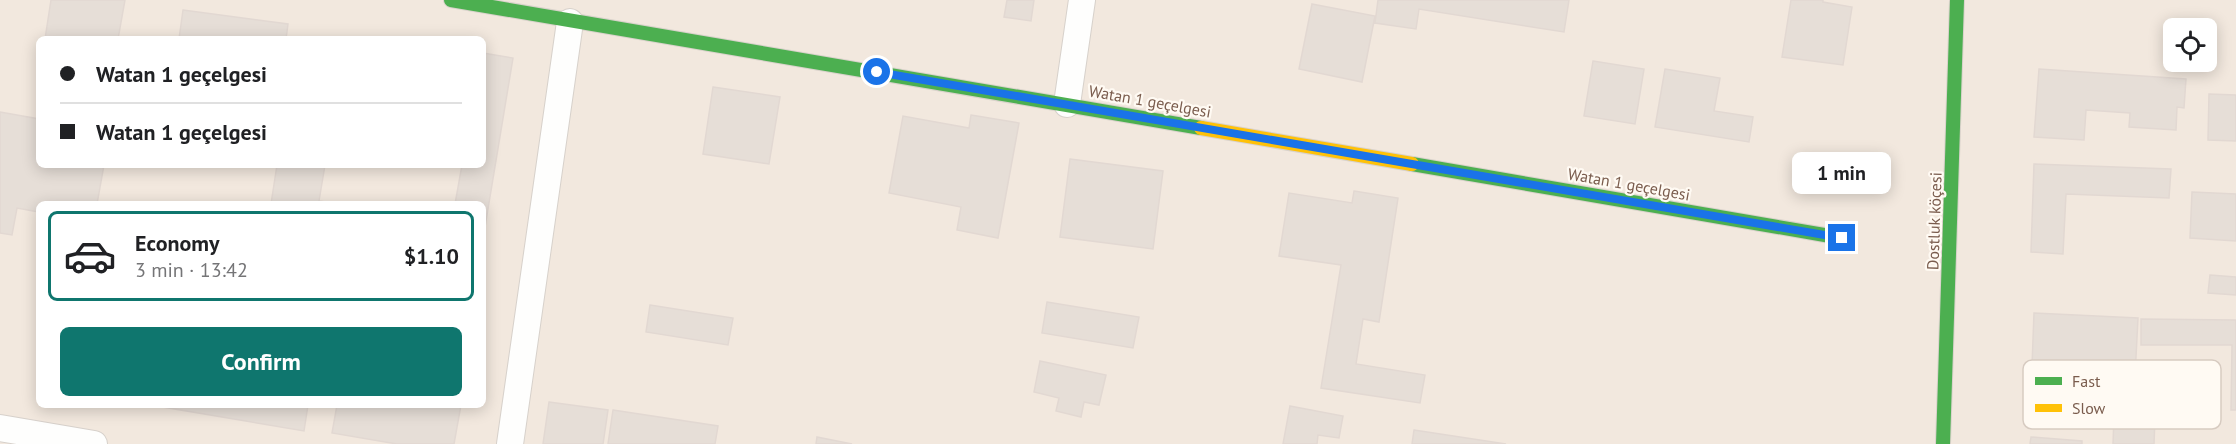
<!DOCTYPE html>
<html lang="en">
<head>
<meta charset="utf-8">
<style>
	:root { --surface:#fff; --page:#f6f6f6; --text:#202124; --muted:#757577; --line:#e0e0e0; --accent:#0f766e }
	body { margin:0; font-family:"PT Sans",sans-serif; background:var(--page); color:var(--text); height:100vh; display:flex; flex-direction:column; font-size:22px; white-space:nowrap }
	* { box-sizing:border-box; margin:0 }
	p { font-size:20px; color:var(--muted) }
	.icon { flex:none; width:33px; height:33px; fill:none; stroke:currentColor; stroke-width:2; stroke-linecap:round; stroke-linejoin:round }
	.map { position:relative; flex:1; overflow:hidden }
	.details { position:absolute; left:36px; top:201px; width:450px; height:207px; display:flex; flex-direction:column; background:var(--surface); border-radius:9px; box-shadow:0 3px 15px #0003 }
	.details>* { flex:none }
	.banner { position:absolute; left:36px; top:36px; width:450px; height:132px; border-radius:9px; box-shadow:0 3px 15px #0003; display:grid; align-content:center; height:132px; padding:0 24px; background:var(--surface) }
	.fabs { position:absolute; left:2163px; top:18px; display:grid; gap:12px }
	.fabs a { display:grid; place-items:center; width:54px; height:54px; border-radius:9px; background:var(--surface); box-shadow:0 3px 15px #0003; font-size:30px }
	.end { position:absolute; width:27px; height:27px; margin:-14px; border:8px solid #1a73e8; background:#fff; box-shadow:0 0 0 3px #fff }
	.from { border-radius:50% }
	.bubble { position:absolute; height:42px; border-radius:9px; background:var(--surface); box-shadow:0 3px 15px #0003; font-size:20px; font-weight:800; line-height:42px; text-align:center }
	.banner b { display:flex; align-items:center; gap:21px; height:57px; font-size:22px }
	.banner b+b { border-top:2px solid var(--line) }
	.banner i { width:15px; height:15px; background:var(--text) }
	ul { padding:10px 0 0; list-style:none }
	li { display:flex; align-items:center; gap:18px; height:90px; margin:0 12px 9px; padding:0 12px; border:3px solid transparent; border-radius:9px }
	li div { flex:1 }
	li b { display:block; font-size:22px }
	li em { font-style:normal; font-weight:800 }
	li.selected { border-color:var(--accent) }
	li>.icon { width:54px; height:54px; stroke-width:1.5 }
	.primary-button { display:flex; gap:12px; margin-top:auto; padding:12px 24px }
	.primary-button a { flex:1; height:69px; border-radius:9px; background:var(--accent); color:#fff; font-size:24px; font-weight:800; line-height:69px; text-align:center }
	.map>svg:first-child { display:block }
	.residential { fill:#f2e8de; fill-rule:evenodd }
	.building { fill:#e6ded7; stroke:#e2d8d2; stroke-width:1.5 }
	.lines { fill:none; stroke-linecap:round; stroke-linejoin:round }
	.street-casing { stroke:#d7d1cb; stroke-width:28 }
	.fast-casing { stroke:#d9d2cb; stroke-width:16 }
	.slow-casing { stroke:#d9d2cb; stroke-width:16 }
	.street { stroke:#fefefd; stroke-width:26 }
	.fast { stroke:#4caf50; stroke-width:14 }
	.slow { stroke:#ffc107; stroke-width:14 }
	.route { stroke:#1a73e8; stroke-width:8 }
	.labels { text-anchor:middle; stroke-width:4.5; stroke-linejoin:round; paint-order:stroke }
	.street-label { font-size:16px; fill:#7a5c4d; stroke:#fffaf3 }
	.key { fill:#fffaf3; stroke:#d7cbc1; stroke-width:1.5 }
	.key-label { font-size:16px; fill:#7a5c4d }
</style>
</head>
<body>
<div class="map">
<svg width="2236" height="444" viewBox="0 0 2236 444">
	<rect width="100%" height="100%" fill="#f9f5f0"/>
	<!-- residential -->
	<path class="residential" d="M0 0H2236V444H0ZM2174 28H2206V62H2174ZM39 39H483V165H39ZM39 204H483V405H39Z"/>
	<!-- building -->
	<path class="building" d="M51 0H125L118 39H45Z
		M1007 0H1034L1031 21 1004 17Z
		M1378 0H1569L1564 32 1419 9 1416 29 1375 23Z
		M1791 0H1823V2L1852 7 1843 65 1782 57Z
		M1312 4 1375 16 1362 82 1299 69Z
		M183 10 288 24 286 39H179Z
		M483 53 513 58 483 239V204H455L462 165H483Z
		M1593 61 1644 69 1635 124 1584 116Z
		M1665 69 1720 78 1714 111 1753 117 1749 142 1655 127Z
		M2039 69 2186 79 2184 108 2177 107 2176 130 2129 127 2130 113 2086 110 2084 140 2034 137Z
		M713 87 780 97 769 164 703 154Z
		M2209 94 2236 95V141L2208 140Z
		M0 112 39 119V165H104L97 204H39V212L17 208 12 235 0 233Z
		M971 115 1019 123 998 238 957 230 961 207 889 193 903 116 969 128Z
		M1070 159 1163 171 1153 249 1060 237Z
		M2034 164 2171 169 2169 198 2066 194 2063 254 2031 252Z
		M277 165H325L319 201 339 204H271Z
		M1354 191 1398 198 1379 322 1363 319 1356 364 1425 375 1420 403 1321 388 1341 265 1279 256 1289 193 1352 203Z
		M2192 192 2236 194V241L2190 238Z
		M2210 275 2236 277V295L2208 293Z
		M1047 302 1139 317 1133 348 1042 333Z
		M650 305 733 318 728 345 646 332Z
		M2034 313 2138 318 2133 415 2103 414 2104 390H2095L2096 369 2032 366Z
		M2141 319 2236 320V410H2231L2232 345H2141Z
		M1040 361 1106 375 1099 405 1084 402 1081 417 1056 411 1059 398 1034 392Z
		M549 402 608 410 603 444H543Z
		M163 405H308L304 431 163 407Z
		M337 405H461L454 444H397L332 433Z
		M1290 406 1343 416 1339 438 1318 435 1317 444H1283Z
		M613 410 718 426 715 444H608Z
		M2114 416 2155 418 2154 444H2113Z
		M1414 430 1506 444H1412Z
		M817 437 852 444H816Z
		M2031 437 2082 441V444H2030Z"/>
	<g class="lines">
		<!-- street casing -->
		<g class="street-casing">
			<path id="street" d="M1067 104 1082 0
				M0 428 94 444
				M510 444 570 22"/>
		</g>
		<!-- fast casing -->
		<g class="fast-casing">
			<path id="fast" d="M451 0 1201 128
				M1412 164 1842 238
				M1943 444 1957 0"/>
		</g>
		<!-- slow casing -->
		<g class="slow-casing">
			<path id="slow" d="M1201 128 1412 164"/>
		</g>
		<!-- street -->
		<use href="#street" class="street"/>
		<!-- fast -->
		<use href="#fast" class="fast"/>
		<!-- slow -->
		<use href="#slow" class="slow"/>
	</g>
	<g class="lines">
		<!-- route -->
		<path class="route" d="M877 72 1842 238"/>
	</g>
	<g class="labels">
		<!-- street labels -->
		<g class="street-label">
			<text transform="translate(1150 101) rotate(10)" y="6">Watan 1 geçelgesi</text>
			<text transform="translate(1629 184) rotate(10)" y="6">Watan 1 geçelgesi</text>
			<text transform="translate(1934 221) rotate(-88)" y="6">Dostluk köçesi</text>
		</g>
	</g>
	<!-- legend -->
	<rect x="2023" y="360" width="198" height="69" rx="9" class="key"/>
	<rect x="2035" y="377" width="27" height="8" fill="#4caf50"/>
	<rect x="2035" y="404" width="27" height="8" fill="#ffc107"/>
	<g class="key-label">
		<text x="2072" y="387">Fast</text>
		<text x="2072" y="414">Slow</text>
	</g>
</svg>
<div class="fabs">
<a><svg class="icon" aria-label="locate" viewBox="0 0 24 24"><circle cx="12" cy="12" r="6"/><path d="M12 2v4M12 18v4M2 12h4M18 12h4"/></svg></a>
</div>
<i class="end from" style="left:877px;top:72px"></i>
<i class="end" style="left:1842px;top:238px"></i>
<div class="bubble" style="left:1792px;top:152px;width:99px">1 min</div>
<div class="banner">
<b><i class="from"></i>Watan 1 geçelgesi</b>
<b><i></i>Watan 1 geçelgesi</b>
</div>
<section class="details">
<ul>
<li class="selected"><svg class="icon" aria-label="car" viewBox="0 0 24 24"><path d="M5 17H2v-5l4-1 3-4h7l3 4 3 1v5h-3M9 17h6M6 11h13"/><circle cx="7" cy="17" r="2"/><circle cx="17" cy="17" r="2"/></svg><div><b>Economy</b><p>3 min · 13:42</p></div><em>$1.10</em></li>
</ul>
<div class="primary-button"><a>Confirm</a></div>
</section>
</div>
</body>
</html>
